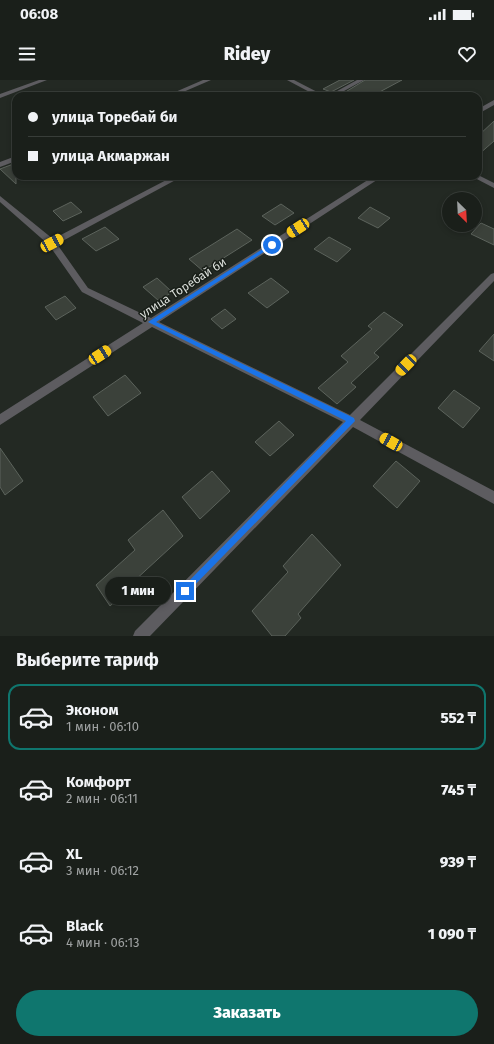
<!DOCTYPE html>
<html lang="ru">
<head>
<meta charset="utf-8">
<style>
	:root { --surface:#1a1f1a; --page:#232723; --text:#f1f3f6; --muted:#9fa2a2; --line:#383d39; --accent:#0f766e }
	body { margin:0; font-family:"Fira Sans",sans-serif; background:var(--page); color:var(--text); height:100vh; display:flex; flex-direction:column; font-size:15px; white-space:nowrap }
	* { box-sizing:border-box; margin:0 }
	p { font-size:13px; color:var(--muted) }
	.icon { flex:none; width:22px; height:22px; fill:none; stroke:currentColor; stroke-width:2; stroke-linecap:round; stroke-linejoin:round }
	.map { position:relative; height:556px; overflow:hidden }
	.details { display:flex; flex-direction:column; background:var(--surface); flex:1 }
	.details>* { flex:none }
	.banner { position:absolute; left:12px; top:12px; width:470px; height:88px; border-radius:12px; box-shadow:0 2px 6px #0003,0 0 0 1px var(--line); display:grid; align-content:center; height:88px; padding:0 16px; background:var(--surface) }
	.needle { width:26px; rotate:156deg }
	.tools { position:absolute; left:442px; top:112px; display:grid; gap:8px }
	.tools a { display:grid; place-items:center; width:40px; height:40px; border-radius:50%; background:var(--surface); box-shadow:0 2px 6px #0003,0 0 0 1px var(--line); font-size:20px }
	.end { position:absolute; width:18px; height:18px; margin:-9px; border:5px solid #1a73e8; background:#fff; box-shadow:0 0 0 2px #fff }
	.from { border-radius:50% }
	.bubble { position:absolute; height:28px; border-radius:14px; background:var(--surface); box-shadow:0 2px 6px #0003,0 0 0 1px var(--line); font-size:13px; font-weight:800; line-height:28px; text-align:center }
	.car { position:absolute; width:12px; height:24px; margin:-12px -6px; border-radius:5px; box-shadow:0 0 3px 1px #0007; background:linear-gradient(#f5c518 24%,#345 0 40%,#f5c518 0 76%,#345 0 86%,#f5c518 0) }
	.banner b { display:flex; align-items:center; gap:14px; height:38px; font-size:15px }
	.banner b+b { border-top:1px solid var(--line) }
	.banner i { width:10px; height:10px; background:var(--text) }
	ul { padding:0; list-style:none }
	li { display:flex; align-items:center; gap:12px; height:66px; margin:0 8px 6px; padding:0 8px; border:2px solid transparent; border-radius:12px }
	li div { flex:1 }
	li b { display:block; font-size:15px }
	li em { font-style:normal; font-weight:800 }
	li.selected { border-color:var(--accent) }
	li>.icon { width:36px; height:36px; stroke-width:1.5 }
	h2 { padding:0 16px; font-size:18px; line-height:48px }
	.cta { display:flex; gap:8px; margin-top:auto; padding:8px 16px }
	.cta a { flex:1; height:46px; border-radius:24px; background:var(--accent); color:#fff; font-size:16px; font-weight:800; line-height:46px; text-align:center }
	.status { display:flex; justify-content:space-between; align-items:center; height:28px; padding:0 20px; background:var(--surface); direction:ltr }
	.status svg { height:11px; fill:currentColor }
	header { display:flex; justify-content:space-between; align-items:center; height:52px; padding:0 16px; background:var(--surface); font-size:18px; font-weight:800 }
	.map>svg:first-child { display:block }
	.building { fill:#3b413a; stroke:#5c635c }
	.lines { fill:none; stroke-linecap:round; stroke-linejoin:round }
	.minor { fill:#5d5c60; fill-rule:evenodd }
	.route { fill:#1a73e8 }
	.labels { text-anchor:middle; stroke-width:3; stroke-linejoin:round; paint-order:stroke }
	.street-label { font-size:12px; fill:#daded9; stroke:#191f19 }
</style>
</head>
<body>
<div class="status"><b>06:08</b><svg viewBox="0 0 49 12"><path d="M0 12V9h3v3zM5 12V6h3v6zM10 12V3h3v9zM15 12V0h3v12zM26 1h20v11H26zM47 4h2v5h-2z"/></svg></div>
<header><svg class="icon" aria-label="menu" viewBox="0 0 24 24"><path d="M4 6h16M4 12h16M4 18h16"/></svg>Ridey<svg class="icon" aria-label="heart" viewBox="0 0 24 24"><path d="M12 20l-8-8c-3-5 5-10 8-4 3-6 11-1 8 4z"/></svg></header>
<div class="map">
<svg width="494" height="556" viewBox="0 0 494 556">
	<rect width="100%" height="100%" fill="#232923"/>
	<!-- building -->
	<path class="building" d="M340 0H354L331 12 323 9Z
		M365 0H402L372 16H339Z
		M494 41V61L478 75V56Z
		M16 83V104L0 89Z
		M71 122 82 132 63 141 53 131Z
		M281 124 294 133 275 145 262 136Z
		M370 127 390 138 378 148 358 138Z
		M481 143 494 149V165L471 154Z
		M105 147 119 159 96 171 82 159Z
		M237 149 252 160 203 191 189 179Z
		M329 157 351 169 337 182 314 169Z
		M157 198 172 212 159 221 143 207Z
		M271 198 289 212 267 228 248 213Z
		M65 216 76 228 56 240 45 227Z
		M225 229 236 239 222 249 211 239Z
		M384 232 403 245 374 273 379 277 351 303 356 307 337 324 318 308 348 282 341 276 372 249 368 246Z
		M494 254V281L479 271Z
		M125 295 141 313 108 336 93 317Z
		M454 310 480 328 463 348 438 328Z
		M279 341 294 355 270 376 255 362Z
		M0 368 23 401 5 415 0 407Z
		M396 381 420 401 397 428 373 406Z
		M212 391 230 411 200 439 182 417Z
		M163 430 183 456 133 502 134 504 110 526 96 505 135 470 128 460Z
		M312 454 341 485 298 534 301 538 285 556H272L252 531 288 492 283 486Z"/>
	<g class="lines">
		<!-- minor -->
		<path class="minor" d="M39 0H47L0 18V14Z
			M203 0H211L174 16H166Z
			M287 0H294L325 16H317Z
			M357 0H364L335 16H328Z
			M494 20V25L478 34V29Z
			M16 76V81L0 87V82Z
			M478 95 494 103V108L471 96Z
			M174 96H183L57 164 88 208 151 238 374 96H383L159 242 350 335 491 194 494 193V201L360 340 494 411V424L353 347 150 556H133L135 551 343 342 152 247 0 345V334L143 243 82 212 49 165 0 122V116L53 159Z"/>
	</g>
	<!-- route -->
	<path class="route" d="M272 163 273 166 156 242 354 338 355 341 185 515 180 511 182 508 346 341 148 242Z"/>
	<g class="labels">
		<!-- street labels -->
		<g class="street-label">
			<text transform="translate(183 208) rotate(-33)" y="4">улица Торебай би</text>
		</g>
	</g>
</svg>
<div class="tools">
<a><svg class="needle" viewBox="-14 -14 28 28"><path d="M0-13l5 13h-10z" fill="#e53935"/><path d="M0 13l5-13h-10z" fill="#9fa2a2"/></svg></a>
</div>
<i class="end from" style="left:272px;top:165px"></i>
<i class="end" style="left:185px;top:511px"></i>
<div class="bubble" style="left:105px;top:497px;width:66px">1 мин</div>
<i class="car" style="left:298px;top:148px;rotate:237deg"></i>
<i class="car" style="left:52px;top:163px;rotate:62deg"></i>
<i class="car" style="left:100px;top:275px;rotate:57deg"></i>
<i class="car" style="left:406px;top:285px;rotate:224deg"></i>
<i class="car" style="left:391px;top:362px;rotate:299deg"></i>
<div class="banner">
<b><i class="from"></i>улица Торебай би</b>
<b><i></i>улица Акмаржан</b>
</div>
</div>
<section class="details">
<h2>Выберите тариф</h2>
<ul>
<li class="selected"><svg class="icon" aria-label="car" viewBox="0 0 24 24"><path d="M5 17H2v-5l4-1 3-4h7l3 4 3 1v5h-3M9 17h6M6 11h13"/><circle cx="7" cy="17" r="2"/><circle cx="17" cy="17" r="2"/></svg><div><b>Эконом</b><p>1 мин · 06:10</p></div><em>552 ₸</em></li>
<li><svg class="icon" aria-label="car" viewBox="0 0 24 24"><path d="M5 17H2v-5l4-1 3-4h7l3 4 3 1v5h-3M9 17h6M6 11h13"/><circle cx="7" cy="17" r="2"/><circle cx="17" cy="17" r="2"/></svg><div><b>Комфорт</b><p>2 мин · 06:11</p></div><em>745 ₸</em></li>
<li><svg class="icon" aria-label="car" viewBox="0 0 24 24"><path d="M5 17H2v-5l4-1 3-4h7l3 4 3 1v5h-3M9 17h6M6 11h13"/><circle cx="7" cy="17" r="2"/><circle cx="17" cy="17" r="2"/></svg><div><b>XL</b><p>3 мин · 06:12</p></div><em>939 ₸</em></li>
<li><svg class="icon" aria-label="car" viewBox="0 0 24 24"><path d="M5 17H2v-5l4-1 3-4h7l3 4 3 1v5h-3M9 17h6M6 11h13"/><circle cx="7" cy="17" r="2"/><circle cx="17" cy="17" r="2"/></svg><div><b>Black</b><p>4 мин · 06:13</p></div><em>1 090 ₸</em></li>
</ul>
<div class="cta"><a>Заказать</a></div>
</section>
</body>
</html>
